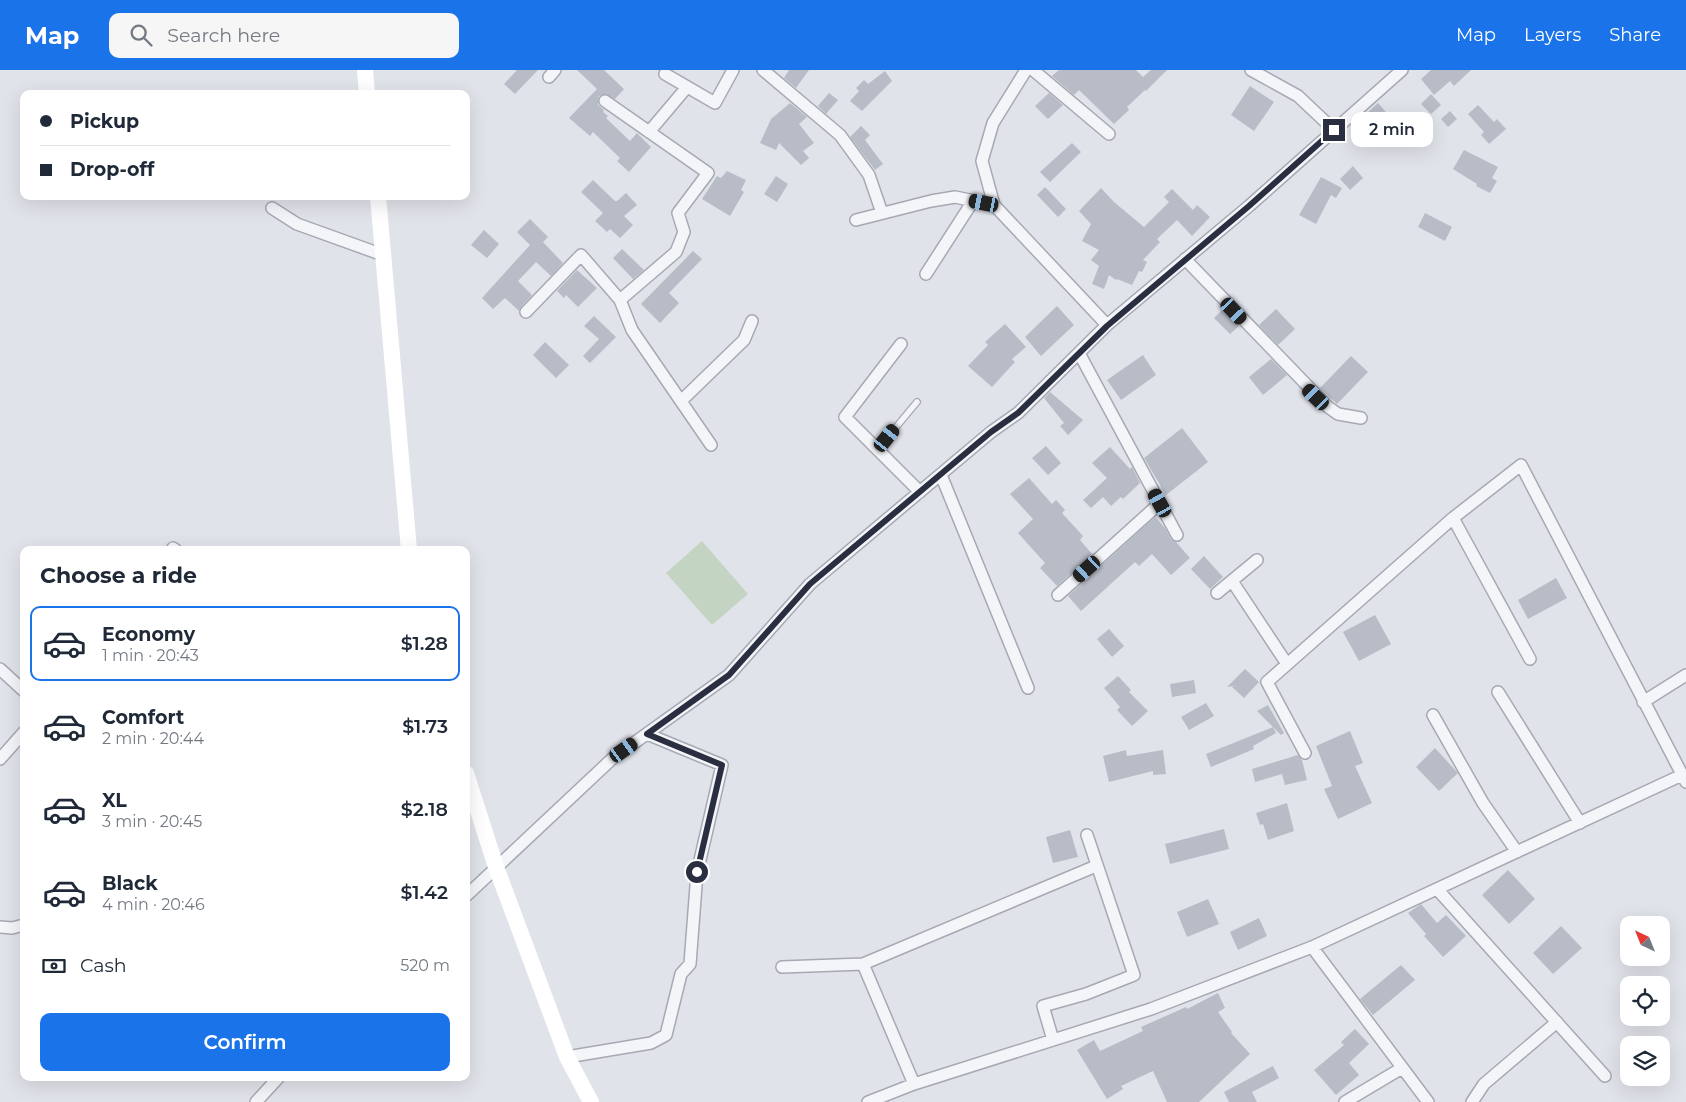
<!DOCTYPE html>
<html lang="en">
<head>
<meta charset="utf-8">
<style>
	:root { --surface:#fff; --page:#f6f6f7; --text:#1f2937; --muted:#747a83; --line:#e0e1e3; --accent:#1a73e8 }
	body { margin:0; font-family:Montserrat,sans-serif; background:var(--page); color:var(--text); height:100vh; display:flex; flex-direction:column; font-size:19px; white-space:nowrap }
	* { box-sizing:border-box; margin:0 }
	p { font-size:16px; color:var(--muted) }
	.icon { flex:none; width:28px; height:28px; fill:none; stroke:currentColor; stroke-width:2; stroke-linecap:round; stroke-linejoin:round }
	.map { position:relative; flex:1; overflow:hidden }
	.side { position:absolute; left:20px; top:476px; width:450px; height:535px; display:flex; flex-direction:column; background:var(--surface); border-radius:10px; box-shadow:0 5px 20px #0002 }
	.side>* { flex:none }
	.hud { position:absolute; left:20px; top:20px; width:450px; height:110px; border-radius:10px; box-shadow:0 5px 20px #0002; display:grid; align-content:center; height:110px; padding:0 20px; background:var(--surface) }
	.needle { width:32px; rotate:317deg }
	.controls { position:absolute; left:1620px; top:846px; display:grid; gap:10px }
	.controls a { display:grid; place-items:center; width:50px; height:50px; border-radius:10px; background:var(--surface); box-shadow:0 5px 20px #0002; font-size:25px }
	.end { position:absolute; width:22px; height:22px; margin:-11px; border:6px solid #292f41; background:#fff; box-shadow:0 0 0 2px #fff }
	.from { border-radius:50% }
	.bubble { position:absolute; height:35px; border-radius:10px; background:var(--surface); box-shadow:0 5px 20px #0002; font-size:16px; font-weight:600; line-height:35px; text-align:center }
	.car { position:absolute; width:15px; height:30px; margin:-15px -8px; border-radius:6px; box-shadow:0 0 4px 1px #0007; background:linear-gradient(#222 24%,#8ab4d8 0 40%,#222 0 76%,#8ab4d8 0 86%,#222 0) }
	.hud b { display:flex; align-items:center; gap:18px; height:48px; font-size:19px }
	.hud b+b { border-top:1px solid var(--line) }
	.hud i { width:12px; height:12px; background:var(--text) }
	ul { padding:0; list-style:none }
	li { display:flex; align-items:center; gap:15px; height:75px; margin:0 10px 8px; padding:0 10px; border:2px solid transparent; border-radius:10px }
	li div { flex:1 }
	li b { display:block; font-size:19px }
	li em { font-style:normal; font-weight:600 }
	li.active { border-color:var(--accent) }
	li>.icon { width:45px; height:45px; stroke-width:1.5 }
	h2 { padding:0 20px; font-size:22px; line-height:60px }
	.pay { display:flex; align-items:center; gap:12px; height:55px; padding:0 20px; font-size:19px }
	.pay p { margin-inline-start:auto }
	.button { display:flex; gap:10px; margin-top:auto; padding:10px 20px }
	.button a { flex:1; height:58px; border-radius:10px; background:var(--accent); color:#fff; font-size:20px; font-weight:600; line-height:58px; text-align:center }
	header { display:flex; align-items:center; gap:30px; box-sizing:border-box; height:70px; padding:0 25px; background:var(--accent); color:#fff }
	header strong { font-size:24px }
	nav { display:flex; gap:28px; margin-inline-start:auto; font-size:18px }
	.search { width:350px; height:45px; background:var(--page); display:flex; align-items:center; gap:12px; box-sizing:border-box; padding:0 18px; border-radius:10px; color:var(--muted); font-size:19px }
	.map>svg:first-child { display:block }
	.green { fill:#c4d4c2 }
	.building { fill:#b8bcc7 }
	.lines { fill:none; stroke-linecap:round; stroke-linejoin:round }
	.lane-casing { stroke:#a6a9b4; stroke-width:8 }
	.street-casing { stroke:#a6a9b4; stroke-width:14 }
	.lane { stroke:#f4f5f8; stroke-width:5.5 }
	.street { stroke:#f4f5f8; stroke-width:11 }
	.secondary { stroke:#fff; stroke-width:16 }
	.route { stroke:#292f41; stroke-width:6 }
</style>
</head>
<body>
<header>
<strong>Map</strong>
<div class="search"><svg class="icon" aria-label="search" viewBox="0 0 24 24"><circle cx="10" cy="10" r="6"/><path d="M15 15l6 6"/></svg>Search here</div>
<nav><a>Map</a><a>Layers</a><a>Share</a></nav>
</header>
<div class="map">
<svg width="1686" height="1032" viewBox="0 0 1686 1032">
	<rect width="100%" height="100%" fill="#e1e3ea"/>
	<!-- green -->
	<path class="green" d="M702 471 748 524 712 555 666 503Z"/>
	<!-- building -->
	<path class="building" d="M517 0H538L515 24 504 14Z
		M577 0H604L624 19 615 29 605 24 599 26 598 31V35L604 40 603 42 608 46 606 48 630 71 637 63 651 77 629 102 617 91 620 88 593 62 590 66 569 48 597 19Z
		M789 0H809L796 18 784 8Z
		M1059 0H1136L1143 7 1151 0H1167L1146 21 1145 20 1127 37 1129 40 1114 54 1079 20 1074 25 1052 6Z
		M1431 0H1471L1454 16 1450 11 1434 25 1421 9Z
		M885 1 892 11 862 41 850 31 859 21 856 18 864 10 868 14Z
		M1250 16 1274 32 1254 61 1231 45Z
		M829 23 838 30 826 44 818 36Z
		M1049 23 1063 35 1048 49 1035 36Z
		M1431 24 1441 35 1431 44 1421 34Z
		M790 33 807 47 799 54 814 73 803 81 809 88 801 95 779 73 776 80 760 73 771 49Z
		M1378 33 1392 49 1380 60 1365 45Z
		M1478 35 1494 52 1497 49 1506 59 1489 74 1481 65 1484 62 1468 44Z
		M1450 41 1457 49 1448 57 1441 49Z
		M861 56 870 65 865 70 883 94 875 100 850 67Z
		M1072 73 1081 82 1050 112 1040 102Z
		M1464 80 1498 97 1492 108 1497 111 1490 123 1476 116 1477 114 1453 99Z
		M1353 96 1363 108 1350 120 1340 109Z
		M727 101 746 110 741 120 744 122 730 146 702 129 717 106 721 108Z
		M776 106 788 114 777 132 764 124Z
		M1321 107 1342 118 1336 128 1331 125 1316 154 1299 145Z
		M593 110 615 131H617L626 123 637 135 624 146 633 155 620 168 610 159 607 162 595 151 603 143 581 122Z
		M1045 117 1066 139 1058 147 1037 125Z
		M1101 118 1114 132 1144 157 1169 132 1164 127 1172 119 1193 140 1197 135 1210 147 1192 166 1177 150 1157 169 1160 172 1143 190 1147 192 1142 202 1139 201 1132 215 1117 209 1116 210 1109 205 1104 219 1092 214 1099 196 1091 190 1099 180 1082 171 1091 154 1079 141Z
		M1425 143 1452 157 1445 171 1418 157Z
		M530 149 548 167 543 172 563 193 551 206 536 192 518 211 532 225 521 237 519 241 505 228 493 239 482 228 530 175 517 162Z
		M484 160 499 174 487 188 471 175Z
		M622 179 644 200 633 209 613 188Z
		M693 181 702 189 669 223 679 233 660 253 641 234Z
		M577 200 597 218 578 237 566 225 564 228 557 221Z
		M1057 236 1074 255 1041 286 1025 267Z
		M1223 239 1239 256 1230 264 1214 248Z
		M1276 239 1295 259 1278 275 1259 255Z
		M594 246 616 267 590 293 583 286 599 269 584 256Z
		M1005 254 1026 277 1012 289 1015 292 992 317 968 296 988 275 985 272Z
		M545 272 569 295 556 308 533 285Z
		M1143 285 1156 305 1121 330 1107 310Z
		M1351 286 1368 302 1337 334 1320 318Z
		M1271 289 1287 305 1263 325 1249 307Z
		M1050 322 1083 350 1068 365 1060 356 1064 353 1044 328Z
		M1182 358 1208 392 1166 425 1144 388Z
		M1046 376 1061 393 1048 405 1032 388Z
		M1110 377 1130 399 1132 397 1140 413 1123 429 1121 427 1111 436 1103 427 1091 438 1083 430 1107 408 1092 393Z
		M1029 408 1052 434 1056 430 1065 440 1062 443 1083 466 1080 470 1092 484 1057 516 1040 498 1045 493 1018 463 1033 449 1010 424Z
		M1155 447 1165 458 1171 469 1176 472 1190 488 1171 505 1152 484 1139 496 1135 492 1081 541 1068 526Z
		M1204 486 1223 507 1210 519 1191 499Z
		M1556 508 1567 528 1528 549 1518 530Z
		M1375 545 1391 574 1359 591 1343 562Z
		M1109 559 1124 576 1112 587 1097 569Z
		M1245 599 1259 612 1244 628 1232 617 1235 616 1227 617Z
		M1118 606 1131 620 1129 622 1148 641 1132 656 1117 640 1120 637 1104 618Z
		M1194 610 1196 623 1172 627 1170 614Z
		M1206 633 1214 646 1189 660 1181 647Z
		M1268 635 1284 663 1281 665 1257 641Z
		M1273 657 1276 663 1253 676 1254 679 1211 697 1206 684Z
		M1350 661 1363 693 1355 696 1372 733 1338 749 1324 719 1332 716 1316 676Z
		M1435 678 1458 703 1439 721 1416 697Z
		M1126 680 1127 686 1163 680 1166 704 1153 705V701L1109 712 1103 686Z
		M1298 685 1302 690 1307 710 1285 715 1282 704 1255 712 1252 699Z
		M1287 733 1294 761 1268 770 1263 754 1260 755 1256 743Z
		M1224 759 1229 779 1170 794 1165 774Z
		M1070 760 1078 787 1053 793 1046 767Z
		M1508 800 1535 829 1509 854 1482 825Z
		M1208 829 1219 854 1187 867 1177 842Z
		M1421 834 1437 853 1446 845 1466 866 1443 887 1424 866 1426 864 1408 843Z
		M1259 848 1267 866 1238 880 1230 862Z
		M1561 856 1582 878 1553 904 1533 883Z
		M1401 895 1415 910 1373 945 1360 929Z
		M1218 923 1225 938 1218 942 1232 962 1231 963 1250 984 1199 1032H1167L1153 1001 1121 1016 1123 1019 1107 1029 1077 980 1094 970 1100 981 1143 961 1141 957 1186 937 1187 939Z
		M1355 959 1369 974 1349 993 1359 1005 1336 1025 1314 1000 1344 975 1341 972Z
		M1273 996 1279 1008 1252 1022 1257 1032H1229L1224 1022Z"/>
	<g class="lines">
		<!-- lane casing -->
		<g class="lane-casing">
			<path id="lane" d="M877 380 917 332"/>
		</g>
		<!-- street casing -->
		<g class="street-casing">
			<path id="street" d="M763 0 840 65 869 105 882 143
				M1026 0 993 53 982 91 994 135 1107 255
				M1033 0 1109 64
				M1251 0 1298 26 1334 60
				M665 4 715 33 733 0
				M549 7 555 0
				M605 31 708 103 678 143 684 162 676 182 620 230
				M649 62 687 17
				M272 138 297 154 383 185
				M856 150 931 131 955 127 994 135
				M1185 189 1328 337 1338 344 1361 348
				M926 204 973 131
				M526 242 581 185 620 230 632 260 711 375
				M901 274 845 347 920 422
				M1079 283 1177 465
				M681 331 744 270 752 251
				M941 405 1028 618
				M1453 448 1530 589
				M173 478 176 480
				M1232 511 1287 594
				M1217 523 1257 490
				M1058 525 1160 433
				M0 599 24 621
				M1498 622 1580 753
				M1643 632 1686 605
				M1433 645 1483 733 1517 782
				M1305 683 1267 612 1453 448 1521 395 1686 712
				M0 689 24 662
				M1437 819 1605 1006
				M466 826 613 688 729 605 810 514 991 362 1018 343 1107 255 1249 136 1402 0
				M0 857 12 858 24 855
				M1312 877 1428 1032
				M863 894 914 1014
				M782 897 863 894 1096 796
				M1053 970 1043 936 1086 924 1134 905 1087 765
				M567 987 651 973 666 965 681 904 690 894 697 803 722 695 647 664
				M256 1032 278 1008
				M868 1032 914 1014 1151 939 1312 877 1682 705
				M1345 1032 1402 998
				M1472 1032 1484 1014 1557 952"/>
		</g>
		<!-- lane -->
		<use href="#lane" class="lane"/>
		<!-- street -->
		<use href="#street" class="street"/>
		<!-- secondary -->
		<path class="secondary" d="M365 0 367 24
			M378 126 409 480
			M466 703 496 797 567 987 591 1032"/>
	</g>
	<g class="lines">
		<!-- route -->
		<path class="route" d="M697 802 722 695 647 664 729 605 810 514 991 362 1018 343 1107 256 1249 136 1334 60"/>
	</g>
</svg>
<div class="controls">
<a><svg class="needle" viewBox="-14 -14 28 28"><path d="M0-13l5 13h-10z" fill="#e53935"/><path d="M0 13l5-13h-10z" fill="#747a83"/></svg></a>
<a><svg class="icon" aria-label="locate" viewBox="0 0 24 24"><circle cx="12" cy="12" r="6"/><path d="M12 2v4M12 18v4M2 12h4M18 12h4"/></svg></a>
<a><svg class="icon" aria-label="layers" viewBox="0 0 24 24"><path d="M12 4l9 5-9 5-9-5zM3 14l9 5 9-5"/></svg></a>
</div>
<i class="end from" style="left:697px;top:802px"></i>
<i class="end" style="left:1334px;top:60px"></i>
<div class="bubble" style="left:1351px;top:42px;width:82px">2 min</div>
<i class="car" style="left:984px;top:133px;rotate:281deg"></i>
<i class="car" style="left:1234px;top:241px;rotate:137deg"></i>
<i class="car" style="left:1316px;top:327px;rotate:314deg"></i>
<i class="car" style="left:887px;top:368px;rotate:39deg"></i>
<i class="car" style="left:1160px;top:433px;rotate:331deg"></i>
<i class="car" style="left:1087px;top:499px;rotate:228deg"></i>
<i class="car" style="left:624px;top:680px;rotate:55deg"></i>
<div class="hud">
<b><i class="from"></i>Pickup</b>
<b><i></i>Drop-off</b>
</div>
<section class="side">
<h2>Choose a ride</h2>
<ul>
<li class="active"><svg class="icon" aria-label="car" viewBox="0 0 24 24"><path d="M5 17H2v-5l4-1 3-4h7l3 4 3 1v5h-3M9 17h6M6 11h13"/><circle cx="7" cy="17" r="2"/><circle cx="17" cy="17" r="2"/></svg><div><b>Economy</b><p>1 min · 20:43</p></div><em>$1.28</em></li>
<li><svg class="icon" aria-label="car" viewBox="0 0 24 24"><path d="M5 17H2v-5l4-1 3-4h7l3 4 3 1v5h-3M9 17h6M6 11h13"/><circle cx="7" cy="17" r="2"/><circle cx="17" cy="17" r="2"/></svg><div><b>Comfort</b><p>2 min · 20:44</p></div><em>$1.73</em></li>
<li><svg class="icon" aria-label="car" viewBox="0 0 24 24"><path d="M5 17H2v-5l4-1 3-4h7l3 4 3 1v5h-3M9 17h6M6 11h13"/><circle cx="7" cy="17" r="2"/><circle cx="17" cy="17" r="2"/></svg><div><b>XL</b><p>3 min · 20:45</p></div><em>$2.18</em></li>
<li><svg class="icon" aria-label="car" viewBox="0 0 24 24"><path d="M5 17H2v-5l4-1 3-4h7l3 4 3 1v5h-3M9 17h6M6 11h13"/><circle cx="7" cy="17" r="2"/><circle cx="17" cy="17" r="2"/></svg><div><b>Black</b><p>4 min · 20:46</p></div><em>$1.42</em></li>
</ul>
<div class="pay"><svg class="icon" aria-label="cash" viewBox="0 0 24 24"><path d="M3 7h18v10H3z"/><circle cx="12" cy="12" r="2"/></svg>Cash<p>520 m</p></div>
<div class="button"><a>Confirm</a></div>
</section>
</div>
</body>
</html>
